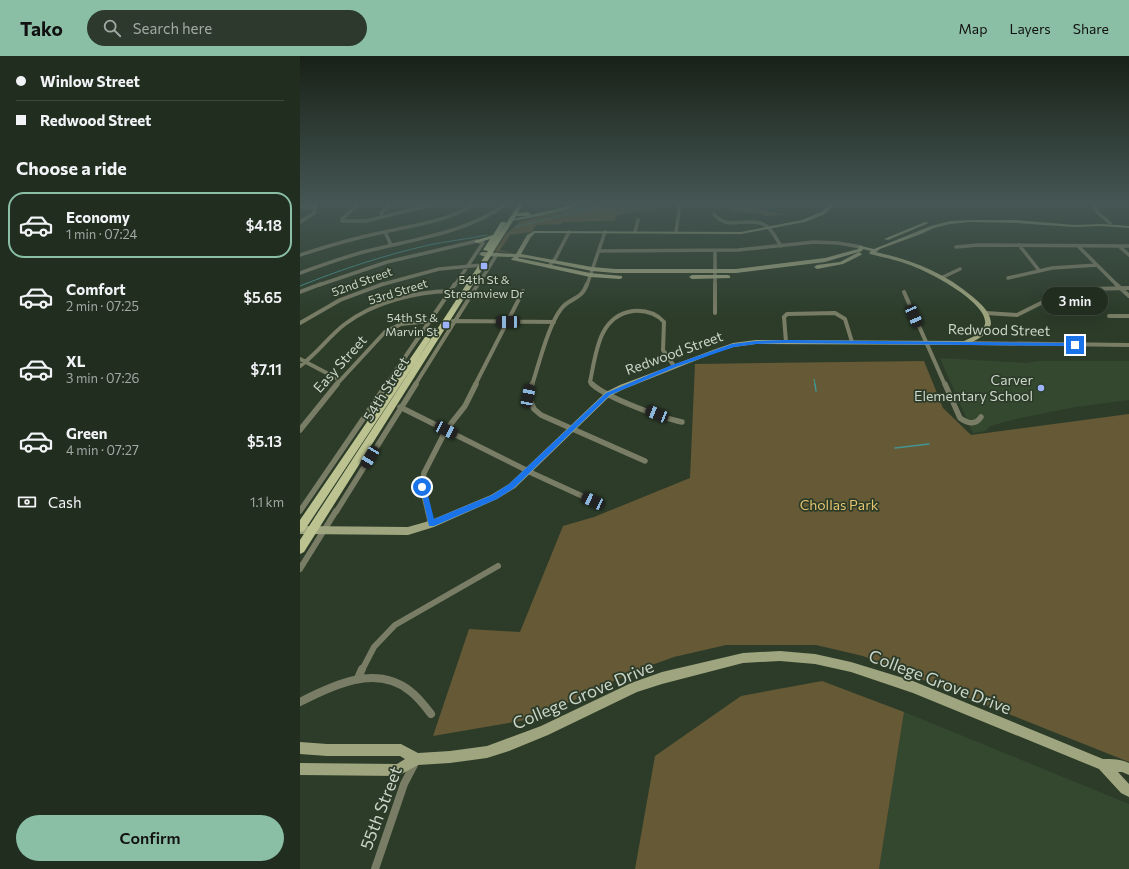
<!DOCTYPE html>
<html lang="en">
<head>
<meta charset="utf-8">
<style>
	:root { --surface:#212d1f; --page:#2d392c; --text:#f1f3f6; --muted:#a2a8a4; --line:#3e493d; --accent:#8abfa5 }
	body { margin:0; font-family:Commissioner,sans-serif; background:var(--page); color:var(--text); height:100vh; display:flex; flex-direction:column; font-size:15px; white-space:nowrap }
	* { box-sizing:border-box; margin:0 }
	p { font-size:13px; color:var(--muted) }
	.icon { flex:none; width:22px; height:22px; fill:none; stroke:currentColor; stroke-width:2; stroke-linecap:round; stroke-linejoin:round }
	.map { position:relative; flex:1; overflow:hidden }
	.drawer { display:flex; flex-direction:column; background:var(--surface); width:300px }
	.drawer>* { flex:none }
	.top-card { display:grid; align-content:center; height:88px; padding:0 16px; background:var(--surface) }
	.end { position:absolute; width:18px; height:18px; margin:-9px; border:5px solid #1a73e8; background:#fff; box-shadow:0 0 0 2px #fff }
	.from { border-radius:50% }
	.bubble { position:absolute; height:28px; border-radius:14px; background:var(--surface); box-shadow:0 4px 16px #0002,0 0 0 1px var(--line); font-size:13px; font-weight:600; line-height:28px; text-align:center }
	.car { position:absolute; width:12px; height:24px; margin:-12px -6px; border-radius:5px; box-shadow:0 0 3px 1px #0007; background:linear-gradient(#222 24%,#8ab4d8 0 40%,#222 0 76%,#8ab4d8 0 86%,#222 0) }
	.top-card b { display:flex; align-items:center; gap:14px; height:38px; font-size:15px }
	.top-card b+b { border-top:1px solid var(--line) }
	.top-card i { width:10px; height:10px; background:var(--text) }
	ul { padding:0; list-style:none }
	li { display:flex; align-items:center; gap:12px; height:66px; margin:0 8px 6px; padding:0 8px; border:2px solid transparent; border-radius:16px }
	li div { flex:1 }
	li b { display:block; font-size:15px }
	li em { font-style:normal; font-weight:600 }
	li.selected { border-color:var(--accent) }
	li>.icon { width:36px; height:36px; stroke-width:1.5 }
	h2 { padding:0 16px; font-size:18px; line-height:48px }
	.pay { display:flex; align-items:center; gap:10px; height:44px; padding:0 16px; font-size:15px }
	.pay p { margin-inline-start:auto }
	.primary-button { display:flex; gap:8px; margin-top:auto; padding:8px 16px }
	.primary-button a { flex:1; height:46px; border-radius:24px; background:var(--accent); color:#111; font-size:16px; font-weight:600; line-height:46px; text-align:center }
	header { display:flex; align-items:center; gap:24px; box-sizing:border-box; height:56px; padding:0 20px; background:var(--accent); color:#111 }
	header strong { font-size:19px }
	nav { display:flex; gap:22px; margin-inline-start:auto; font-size:14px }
	.search { width:280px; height:36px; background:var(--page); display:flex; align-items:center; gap:10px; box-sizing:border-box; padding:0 14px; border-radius:22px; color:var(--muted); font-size:15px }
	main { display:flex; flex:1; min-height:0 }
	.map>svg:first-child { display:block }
	.built { fill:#344830 }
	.green { fill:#665936 }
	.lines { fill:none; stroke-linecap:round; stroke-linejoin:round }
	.stream-far1 { stroke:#429592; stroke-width:1 }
	.stream { stroke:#429592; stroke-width:1.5 }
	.street-far4 { stroke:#7a7d65; stroke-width:3.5 }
	.street-far3 { stroke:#7a7d65; stroke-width:4 }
	.street-far2 { stroke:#7a7d65; stroke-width:5.5 }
	.street-far1 { stroke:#7a7d65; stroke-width:6 }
	.street { stroke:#7a7d65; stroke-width:8 }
	.secondary { fill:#9fa57e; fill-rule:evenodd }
	.primary { fill:#bcc391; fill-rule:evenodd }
	.route { fill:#1a73e8 }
	.poi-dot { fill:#9db4fd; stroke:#2c3c29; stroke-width:1.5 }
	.labels { text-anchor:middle; stroke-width:3.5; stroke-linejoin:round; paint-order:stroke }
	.far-poi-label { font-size:12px; fill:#ccd6ca; stroke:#2c3c29 }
	.far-street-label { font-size:12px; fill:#ccd6ca; stroke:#2c3c29 }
	.street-label { font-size:14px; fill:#ccd6ca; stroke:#2c3c29 }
	.poi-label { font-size:14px; fill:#ccd6ca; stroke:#2c3c29; text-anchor:end }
	.park-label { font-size:14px; fill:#e4c36f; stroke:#2c3c29 }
	.near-street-label { font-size:17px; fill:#ccd6ca; stroke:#2c3c29 }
</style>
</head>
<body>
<header>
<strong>Tako</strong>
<div class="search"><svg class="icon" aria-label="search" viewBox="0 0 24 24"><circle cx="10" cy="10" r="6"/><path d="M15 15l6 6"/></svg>Search here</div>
<nav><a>Map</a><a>Layers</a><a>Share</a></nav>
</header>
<main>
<section class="drawer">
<div class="top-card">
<b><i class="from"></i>Winlow Street</b>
<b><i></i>Redwood Street</b>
</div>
<h2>Choose a ride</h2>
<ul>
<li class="selected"><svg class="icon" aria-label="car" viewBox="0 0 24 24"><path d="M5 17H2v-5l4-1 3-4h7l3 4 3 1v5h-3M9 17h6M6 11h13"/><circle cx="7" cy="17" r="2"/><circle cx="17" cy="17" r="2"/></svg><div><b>Economy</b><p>1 min · 07:24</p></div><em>$4.18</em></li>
<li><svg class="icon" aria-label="car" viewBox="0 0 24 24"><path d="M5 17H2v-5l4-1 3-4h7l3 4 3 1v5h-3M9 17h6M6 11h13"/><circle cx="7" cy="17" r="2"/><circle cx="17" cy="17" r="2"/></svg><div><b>Comfort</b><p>2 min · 07:25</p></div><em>$5.65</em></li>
<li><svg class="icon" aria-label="car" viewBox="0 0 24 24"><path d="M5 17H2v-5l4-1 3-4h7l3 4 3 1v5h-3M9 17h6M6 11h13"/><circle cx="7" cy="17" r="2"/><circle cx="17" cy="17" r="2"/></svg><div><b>XL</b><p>3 min · 07:26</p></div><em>$7.11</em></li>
<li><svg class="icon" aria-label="car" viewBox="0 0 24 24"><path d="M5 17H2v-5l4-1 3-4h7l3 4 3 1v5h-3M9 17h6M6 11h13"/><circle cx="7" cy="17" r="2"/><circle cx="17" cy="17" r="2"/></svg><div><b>Green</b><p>4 min · 07:27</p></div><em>$5.13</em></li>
</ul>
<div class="pay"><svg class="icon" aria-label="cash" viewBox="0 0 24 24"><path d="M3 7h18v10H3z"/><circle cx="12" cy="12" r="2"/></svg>Cash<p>1.1 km</p></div>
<div class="primary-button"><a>Confirm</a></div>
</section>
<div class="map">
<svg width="829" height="813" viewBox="0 0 829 813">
	<rect width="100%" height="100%" fill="#2c3c29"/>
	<!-- built -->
	<path class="built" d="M640 302 727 307 738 305H829V344L775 351 720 362 690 370 686 375 673 377Z
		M604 656 829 748V813H579Z"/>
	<!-- green -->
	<path class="green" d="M287 148H360L356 155 340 154 316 160 315 165 262 166 261 168 236 169 232 176 210 179 200 194 212 197 195 195 206 178 220 166Z
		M417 148H452L453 151 486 159 463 160V158L437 156Z
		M624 305 643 352 671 379 829 358V706L563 600 516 589H426L374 601 335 615 237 662 133 680 169 573 220 576 263 470 294 461 390 422 395 308Z
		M522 625 604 656 579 813H335L355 700 441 640Z"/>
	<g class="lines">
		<!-- stream-far1 -->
		<path class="stream-far1" d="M215 171 308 148
			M0 230C42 213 85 199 129 189 148 185 168 183 187 179
			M514 323 515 329"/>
		<!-- stream -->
		<path class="stream" d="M515 328 516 335
			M595 392 629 388"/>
		<!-- street-far4 -->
		<path class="street-far4" d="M59 148 42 163V165H66L134 148
			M793 148 798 157 810 167
			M0 151H16
			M414 158C426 175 447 161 463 168 472 172 476 183 481 190
			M83 161 81 157 90 148
			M0 166 14 157 16 148
			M85 176 91 189
			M335 176 338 164
			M376 176 380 148
			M719 189 738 213
			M778 190 817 229
			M819 190 829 199
			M656 191 678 189 829 190
			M299 195 438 194 514 186 538 187 561 191
			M415 195V229
			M0 199C27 190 55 182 84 176 114 169 148 165 175 148
			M249 210 255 203 269 176
			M0 217C22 209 44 201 67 195 114 183 167 177 206 148
			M643 221 660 213
			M708 222 752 212 797 209
			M19 229 87 206 177 185 183 187 155 229
			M80 229 139 213 182 209
			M178 229 197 198
			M287 229 305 176"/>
		<!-- street-far3 -->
		<path class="street-far3" d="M415 228V257
			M816 228 829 240
			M0 236 21 228
			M604 236 645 329
			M686 257 717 259 761 237 786 233 829 232
			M809 260H829
			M153 265 254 266
			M0 267 40 244 83 228
			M486 286 484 261 487 258 535 257 545 263 552 286
			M665 287 829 289
			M0 303 40 324
			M0 310C17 298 29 280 45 268 74 246 115 236 150 235
			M36 329 85 276 101 268 130 265
			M86 329 155 228
			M115 329 178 228
			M175 329 223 235
			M232 329C239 308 248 270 261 253 270 241 281 245 287 228
			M293 329 290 326C296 298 298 260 333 255 345 254 356 257 364 266L363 294 374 310"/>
		<!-- street-far2 -->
		<path class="street-far2" d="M232 328 228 340 234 353 241 359 345 405
			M292 328C307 342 362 362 382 366
			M645 328 660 362C667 367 675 370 681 361
			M100 351 234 418 293 445
			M0 374 37 328
			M0 455 87 328
			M36 456 116 328
			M128 456 122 431 124 417 146 374 165 350 176 328"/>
		<!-- street-far1 -->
		<path class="street-far1" d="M128 455 131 468
			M0 513 36 455
			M62 614 74 591 95 569 198 510"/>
		<!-- street -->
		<path class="street" d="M58 622 62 613
			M0 646C33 629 76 608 110 635 118 641 125 650 131 658
			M75 813 104 728 116 705"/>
		<!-- secondary -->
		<path class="secondary" d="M277 148H284C276 152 215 167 209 164Z
			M530 148H535L525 158 505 166 441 178 235 177 231 181 221 198 292 211 315 213H436L525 202 558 193 559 190H561L574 193 631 170 650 165 671 164H716L774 169 802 168 829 170V172L802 170 774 171 716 167 671 166 650 168 634 172 621 178 580 193 576 196C612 204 645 217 673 241 681 248 691 256 691 268 687 279 676 285 665 289L456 288 434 291 417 296 324 333 310 340 215 432 197 443 134 471 108 479 0 478V470L108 471 129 465 191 439 209 428 306 336 320 329 413 294 433 287 456 284 664 285C671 282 683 277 685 268 689 248 633 218 617 212 602 205 586 202 570 198L569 197 571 195 563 193 562 195 525 206 436 217H315L292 215 227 202 219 201 218 202 290 217 322 220V222L320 223 290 221 212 204 211 203 214 201 182 200 179 198 182 196 216 198 227 179 234 175 441 176 502 164 521 156Z
			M625 166 629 167 588 184 584 183Z
			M559 196 562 198 561 199 543 208 517 213 514 211 517 209 540 206Z
			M428 219 430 220V222L392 223 389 221 392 219Z
			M480 595 515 598 551 606 613 625 803 703C812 703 821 703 829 707V719L822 716H818L829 728V741L821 737 799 713 613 637 551 616 515 608 480 605 443 607 362 628 337 636 248 679 209 695 187 702 150 707 118 709 98 720 0 719V707L97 708 105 703 100 700H27L0 698V686L27 688H101L118 697 150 695 187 690 241 670 331 627 362 616 443 597Z"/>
		<!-- primary -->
		<path class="primary" d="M219 148H223L218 156 219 157 228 156 231 158 228 160H216L4 496 0 498V484L188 195 183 194 190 183 177 187 174 185 193 179 201 166H205L206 167 193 187Z
			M125 281H127L131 283 4 475 0 476V464Z"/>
	</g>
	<!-- sky -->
	<linearGradient id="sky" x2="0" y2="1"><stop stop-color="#182117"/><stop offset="0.56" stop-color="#455654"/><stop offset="1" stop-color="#455654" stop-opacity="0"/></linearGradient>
	<rect width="829" height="262" fill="url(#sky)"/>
	<!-- route -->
	<path class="route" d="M486 284 775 287 778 289 775 290 486 287 456 288 434 291 376 311 310 339 214 432 197 443 134 470H129L120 429 122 428 126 431 134 463 192 439 209 428 306 337 372 309 432 288 456 285Z"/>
	<!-- markers -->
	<g class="poi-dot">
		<rect x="180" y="206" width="8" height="8" rx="2"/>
		<rect x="142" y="265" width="8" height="8" rx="2"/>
		<circle cx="741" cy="332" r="4"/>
	</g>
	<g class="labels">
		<!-- far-poi labels -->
		<g class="far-poi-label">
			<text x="184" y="228">54th St &amp;<tspan x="184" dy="14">Streamview Dr</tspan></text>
			<text x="138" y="266" text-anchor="end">54th St &amp;<tspan x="138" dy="14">Marvin St</tspan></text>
		</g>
		<!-- far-street labels -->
		<g class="far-street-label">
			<text transform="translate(62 226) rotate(-20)" y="4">52nd Street</text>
			<text transform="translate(98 236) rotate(-17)" y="4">53rd Street</text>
		</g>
		<!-- street labels -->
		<g class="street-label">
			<text transform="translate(699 274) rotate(1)" y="5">Redwood Street</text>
			<text transform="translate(374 297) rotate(-20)" y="5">Redwood Street</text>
			<text transform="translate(40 308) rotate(-48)" y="5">Easy Street</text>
			<text transform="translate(86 333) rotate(-58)" y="5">54th Street</text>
		</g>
		<!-- poi labels -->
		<g class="poi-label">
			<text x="733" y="329">Carver<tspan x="733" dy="16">Elementary School</tspan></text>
		</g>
		<!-- park labels -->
		<g class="park-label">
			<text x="539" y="454">Chollas Park</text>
		</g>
		<!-- near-street labels -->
		<g class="near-street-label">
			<text transform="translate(640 626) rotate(21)" y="6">College Grove Drive</text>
			<text transform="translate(283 639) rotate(-23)" y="6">College Grove Drive</text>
			<text transform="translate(81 752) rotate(-69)" y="6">55th Street</text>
		</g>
	</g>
</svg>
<i class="end from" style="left:122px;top:431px"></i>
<i class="end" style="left:775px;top:289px"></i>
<div class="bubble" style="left:742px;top:231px;width:66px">3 min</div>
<i class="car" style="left:614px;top:260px;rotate:156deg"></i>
<i class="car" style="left:208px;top:266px;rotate:270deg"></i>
<i class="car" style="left:228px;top:340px;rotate:11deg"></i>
<i class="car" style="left:357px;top:358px;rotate:292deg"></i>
<i class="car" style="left:146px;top:374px;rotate:117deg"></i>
<i class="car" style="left:70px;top:401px;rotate:211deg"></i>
<i class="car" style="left:293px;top:445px;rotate:295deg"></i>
</div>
</main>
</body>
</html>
